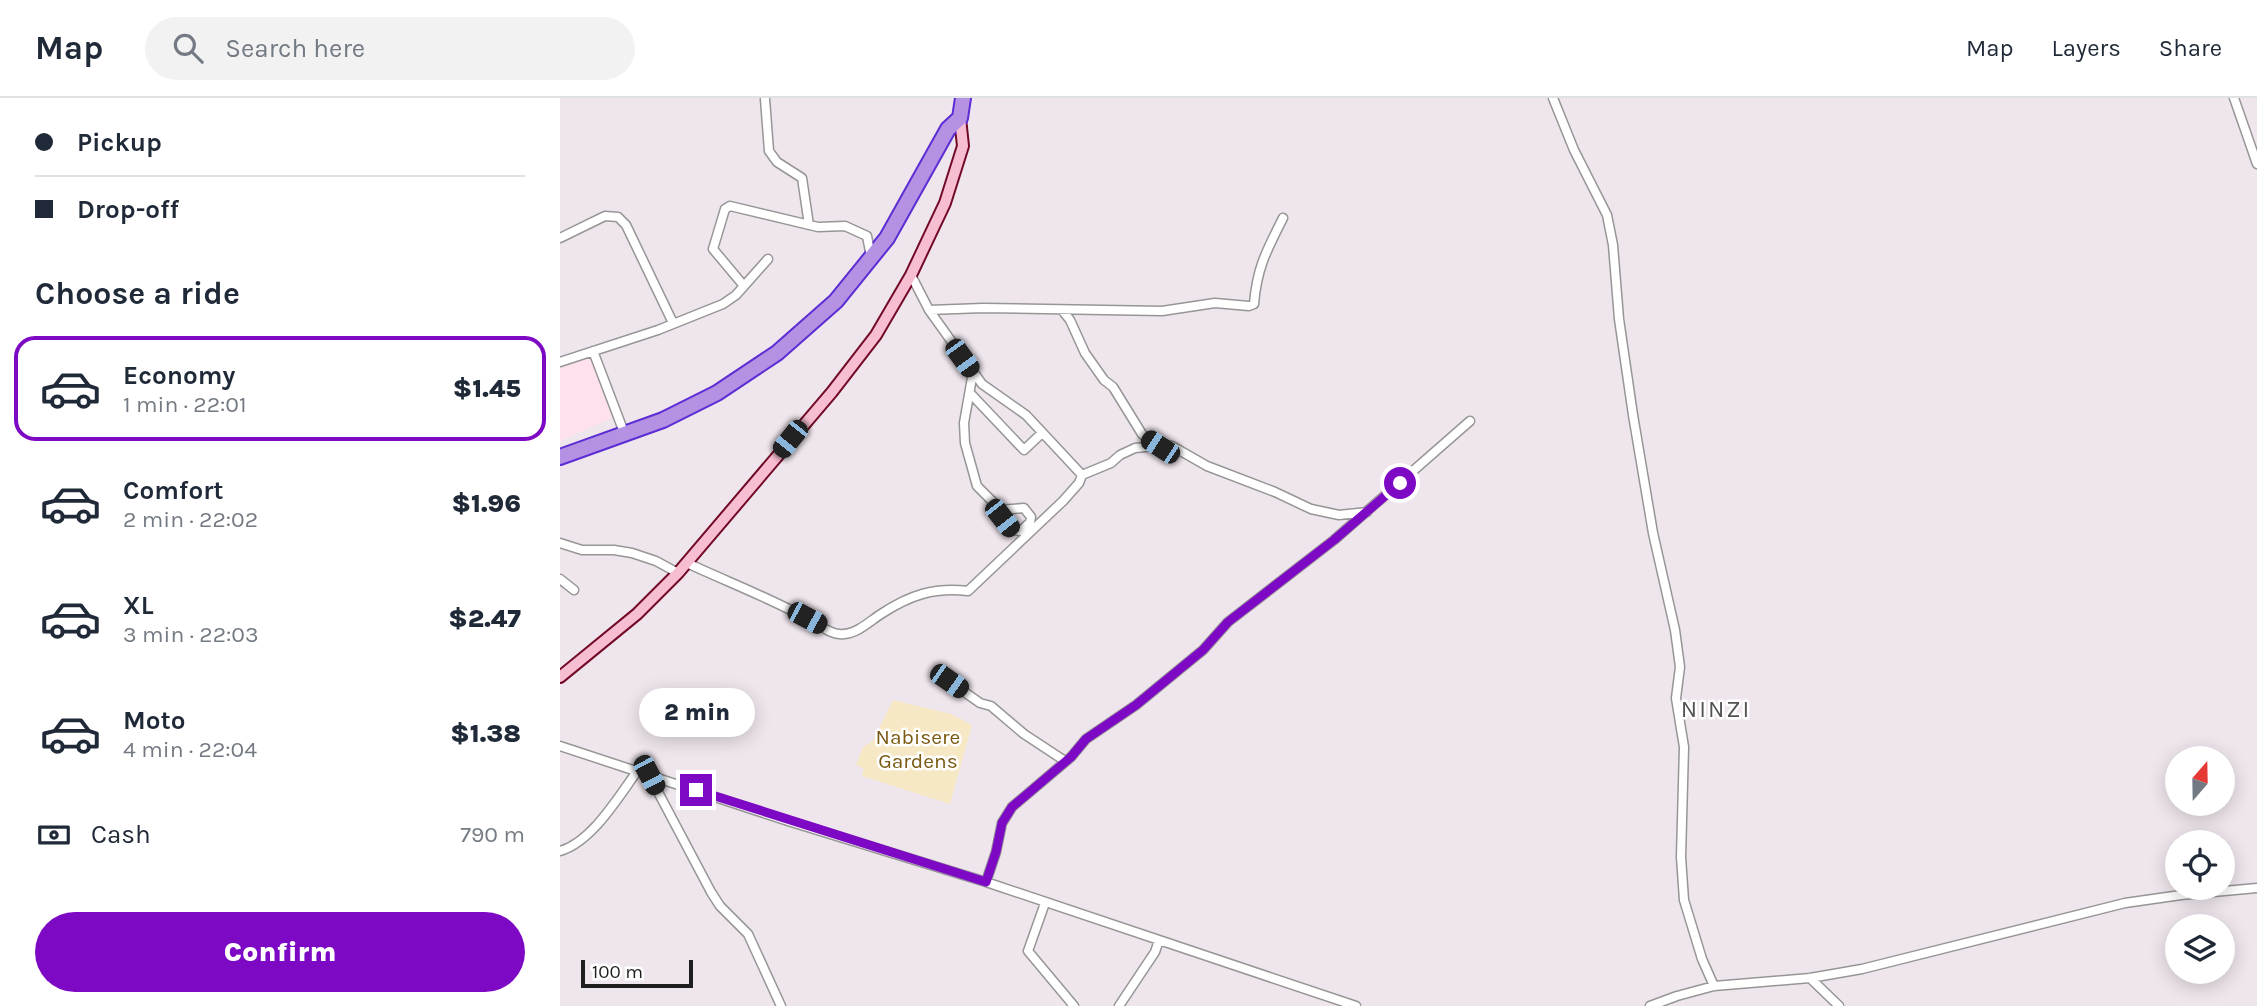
<!DOCTYPE html>
<html lang="en">
<head>
<meta charset="utf-8">
<style>
	:root { --surface:#fff; --page:#f2f2f3; --text:#1f2937; --muted:#747a83; --line:#e0e1e3; --accent:#7d09c5 }
	body { margin:0; font-family:Karla,sans-serif; background:var(--page); color:var(--text); height:100vh; display:flex; flex-direction:column; font-size:26px; white-space:nowrap }
	* { box-sizing:border-box; margin:0 }
	p { font-size:23px; color:var(--muted) }
	.icon { flex:none; width:38px; height:38px; fill:none; stroke:currentColor; stroke-width:2; stroke-linecap:round; stroke-linejoin:round }
	.map { position:relative; flex:1; overflow:hidden }
	.details { display:flex; flex-direction:column; background:var(--surface); width:560px }
	.details>* { flex:none }
	.hud { display:grid; align-content:center; height:154px; padding:0 35px; background:var(--surface) }
	.needle { width:46px; rotate:20deg }
	.buttons { position:absolute; left:1605px; top:648px; display:grid; gap:14px }
	.buttons a { display:grid; place-items:center; width:70px; height:70px; border-radius:50%; background:var(--surface); box-shadow:0 4px 18px #0003; font-size:35px }
	.scale { position:absolute; left:21px; bottom:18px; width:112px; box-sizing:border-box; padding-left:7px; border:4px solid #1f1f1f; border-top:0; font-size:19px; line-height:24px; white-space:nowrap; color:#1f1f1f; -webkit-text-stroke:5px #fff; paint-order:stroke }
	.end { position:absolute; width:32px; height:32px; margin:-16px; border:9px solid #7d09c5; background:#fff; box-shadow:0 0 0 4px #fff }
	.from { border-radius:50% }
	.bubble { position:absolute; height:49px; border-radius:24px; background:var(--surface); box-shadow:0 4px 18px #0003; font-size:23px; font-weight:800; line-height:49px; text-align:center }
	.car { position:absolute; width:21px; height:42px; margin:-21px -10px; border-radius:9px; box-shadow:0 0 5px 2px #0007; background:linear-gradient(#222 24%,#8ab4d8 0 40%,#222 0 76%,#8ab4d8 0 86%,#222 0) }
	.hud b { display:flex; align-items:center; gap:24px; height:66px; font-size:26px }
	.hud b+b { border-top:2px solid var(--line) }
	.hud i { width:18px; height:18px; background:var(--text) }
	ul { padding:0; list-style:none }
	li { display:flex; align-items:center; gap:21px; height:105px; margin:0 14px 10px; padding:0 21px; border:4px solid transparent; border-radius:21px }
	li div { flex:1 }
	li b { display:block; font-size:26px }
	li em { font-style:normal; font-weight:800 }
	li.on { border-color:var(--accent) }
	li>.icon { width:63px; height:63px; stroke-width:1.5 }
	h2 { padding:0 35px; font-size:32px; line-height:84px }
	.pay { display:flex; align-items:center; gap:18px; height:77px; padding:0 35px; font-size:26px }
	.pay p { margin-inline-start:auto }
	.cta { display:flex; gap:14px; margin-top:auto; padding:14px 35px }
	.cta a { flex:1; height:80px; border-radius:42px; background:var(--accent); color:#fff; font-size:28px; font-weight:800; line-height:80px; text-align:center }
	header { display:flex; align-items:center; gap:42px; box-sizing:border-box; height:98px; padding:0 35px; background:var(--surface); border-bottom:2px solid var(--line) }
	header strong { font-size:33px }
	nav { display:flex; gap:38px; margin-inline-start:auto; font-size:24px }
	.search { width:490px; height:63px; background:var(--page); display:flex; align-items:center; gap:18px; box-sizing:border-box; padding:0 24px; border-radius:38px; color:var(--muted); font-size:26px }
	main { display:flex; flex:1; min-height:0 }
	.map>svg:first-child { display:block }
	.education { fill:#fee1ec }
	.park { fill:#f7e8c5 }
	.lines { fill:none; stroke-linecap:round; stroke-linejoin:round }
	.street-casing { stroke:#969696; stroke-width:11 }
	.secondary-casing { stroke:#720a27; stroke-width:14 }
	.highway-casing { stroke:#5b2dd3; stroke-width:18 }
	.street { stroke:#fff; stroke-width:8 }
	.secondary { stroke:#f7bdd0; stroke-width:10 }
	.highway { stroke:#b591e3; stroke-width:14 }
	.route { stroke:#7d09c5; stroke-width:9 }
	.labels { text-anchor:middle; stroke-width:5; stroke-linejoin:round; paint-order:stroke }
	.park-label { font-size:21px; fill:#7a5a11; stroke:#fff }
	.quarter-label { font-size:24px; letter-spacing:2px; fill:#525252; stroke:#fff }
</style>
</head>
<body>
<header>
<strong>Map</strong>
<div class="search"><svg class="icon" aria-label="search" viewBox="0 0 24 24"><circle cx="10" cy="10" r="6"/><path d="M15 15l6 6"/></svg>Search here</div>
<nav><a>Map</a><a>Layers</a><a>Share</a></nav>
</header>
<main>
<section class="details">
<div class="hud">
<b><i class="from"></i>Pickup</b>
<b><i></i>Drop-off</b>
</div>
<h2>Choose a ride</h2>
<ul>
<li class="on"><svg class="icon" aria-label="car" viewBox="0 0 24 24"><path d="M5 17H2v-5l4-1 3-4h7l3 4 3 1v5h-3M9 17h6M6 11h13"/><circle cx="7" cy="17" r="2"/><circle cx="17" cy="17" r="2"/></svg><div><b>Economy</b><p>1 min · 22:01</p></div><em>$1.45</em></li>
<li><svg class="icon" aria-label="car" viewBox="0 0 24 24"><path d="M5 17H2v-5l4-1 3-4h7l3 4 3 1v5h-3M9 17h6M6 11h13"/><circle cx="7" cy="17" r="2"/><circle cx="17" cy="17" r="2"/></svg><div><b>Comfort</b><p>2 min · 22:02</p></div><em>$1.96</em></li>
<li><svg class="icon" aria-label="car" viewBox="0 0 24 24"><path d="M5 17H2v-5l4-1 3-4h7l3 4 3 1v5h-3M9 17h6M6 11h13"/><circle cx="7" cy="17" r="2"/><circle cx="17" cy="17" r="2"/></svg><div><b>XL</b><p>3 min · 22:03</p></div><em>$2.47</em></li>
<li><svg class="icon" aria-label="car" viewBox="0 0 24 24"><path d="M5 17H2v-5l4-1 3-4h7l3 4 3 1v5h-3M9 17h6M6 11h13"/><circle cx="7" cy="17" r="2"/><circle cx="17" cy="17" r="2"/></svg><div><b>Moto</b><p>4 min · 22:04</p></div><em>$1.38</em></li>
</ul>
<div class="pay"><svg class="icon" aria-label="cash" viewBox="0 0 24 24"><path d="M3 7h18v10H3z"/><circle cx="12" cy="12" r="2"/></svg>Cash<p>790 m</p></div>
<div class="cta"><a>Confirm</a></div>
</section>
<div class="map">
<svg width="1697" height="908" viewBox="0 0 1697 908">
	<rect width="100%" height="100%" fill="#efe6ed"/>
	<!-- education -->
	<path class="education" d="M30 259 54 319 0 343V270Z"/>
	<!-- park -->
	<path class="park" d="M333 602 391 616 412 627 390 706 302 678 304 671 296 667 303 649 313 643Z"/>
	<g class="lines">
		<!-- street casing -->
		<g class="street-casing">
			<path id="street" d="M993 0 1014 52 1047 117 1053 147 1059 221 1073 317 1093 435 1115 532 1120 569 1116 600 1124 649 1121 759 1124 802 1142 861 1154 888
				M1674 0 1697 66
				M205 1 209 53 217 64 242 80 249 127
				M0 140 45 118 58 119 66 127 113 225
				M351 177 369 212 423 210 602 213 655 205 689 208 694 206C697 169 707 152 723 120
				M184 188 153 151 165 111 170 108 258 129 285 128 307 138 311 159
				M369 212 422 286 466 317 522 377
				M502 212 510 222 525 255 544 282 553 289 582 336 600 349
				M33 253 65 337
				M0 264 98 232 163 206 176 197 208 161
				M413 274 404 325 405 345 417 388 434 405 442 420 452 432 461 433 470 424 471 419 464 410 439 412
				M410 295 464 352 482 335
				M0 445 22 452H54L72 455 96 463 118 475
				M127 465C168 484 210 500 250 522 260 527 272 538 284 536 298 535 310 523 321 516 350 497 374 489 408 493L503 403 519 385 522 377 551 365 560 357 575 350 606 347 612 348 647 368 715 394 751 411 779 417 807 414
				M0 481 14 492
				M389 583 420 605 431 608 464 636 505 663
				M0 648 228 723 426 784 796 908
				M89 677 151 794 160 808 188 836 221 908
				M0 753C32 744 59 698 78 672
				M426 784 436 754 442 725 452 709 511 659 526 641 576 607 643 552 668 524 774 442 910 323
				M485 805 468 853 514 908
				M1250 880 1279 908
				M559 908 595 854 599 842
				M1090 908 1117 898 1154 888 1250 880 1302 871 1565 805 1621 797 1697 790"/>
		</g>
		<!-- secondary casing -->
		<g class="secondary-casing">
			<path id="secondary" d="M0 579 77 516 118 475 272 294 316 237 351 177 385 105 403 48 400 20"/>
		</g>
		<!-- highway casing -->
		<g class="highway-casing">
			<path id="highway" d="M0 359 103 322 157 295 217 255 276 203 327 140 388 31 400 20 403 0"/>
		</g>
		<!-- street -->
		<use href="#street" class="street"/>
		<!-- secondary -->
		<use href="#secondary" class="secondary"/>
		<!-- highway -->
		<use href="#highway" class="highway"/>
	</g>
	<g class="lines">
		<!-- route -->
		<path class="route" d="M136 692 426 784 436 754 442 725 452 709 511 659 526 641 576 607 643 552 668 524 774 442 840 385"/>
	</g>
	<g class="labels">
		<!-- park labels -->
		<g class="park-label">
			<text x="358" y="646">Nabisere<tspan x="358" dy="24">Gardens</tspan></text>
		</g>
		<!-- quarter labels -->
		<g class="quarter-label">
			<text x="1156" y="619">NINZI</text>
		</g>
	</g>
</svg>
<div class="buttons">
<a><svg class="needle" viewBox="-14 -14 28 28"><path d="M0-13l5 13h-10z" fill="#e53935"/><path d="M0 13l5-13h-10z" fill="#747a83"/></svg></a>
<a><svg class="icon" aria-label="locate" viewBox="0 0 24 24"><circle cx="12" cy="12" r="6"/><path d="M12 2v4M12 18v4M2 12h4M18 12h4"/></svg></a>
<a><svg class="icon" aria-label="layers" viewBox="0 0 24 24"><path d="M12 4l9 5-9 5-9-5zM3 14l9 5 9-5"/></svg></a>
</div>
<div class="scale">100 m</div>
<i class="end from" style="left:840px;top:385px"></i>
<i class="end" style="left:136px;top:692px"></i>
<div class="bubble" style="left:79px;top:590px;width:116px">2 min</div>
<i class="car" style="left:402px;top:260px;rotate:144deg"></i>
<i class="car" style="left:230px;top:341px;rotate:219deg"></i>
<i class="car" style="left:600px;top:349px;rotate:303deg"></i>
<i class="car" style="left:442px;top:420px;rotate:142deg"></i>
<i class="car" style="left:247px;top:520px;rotate:118deg"></i>
<i class="car" style="left:389px;top:583px;rotate:125deg"></i>
<i class="car" style="left:89px;top:677px;rotate:152deg"></i>
</div>
</main>
</body>
</html>
